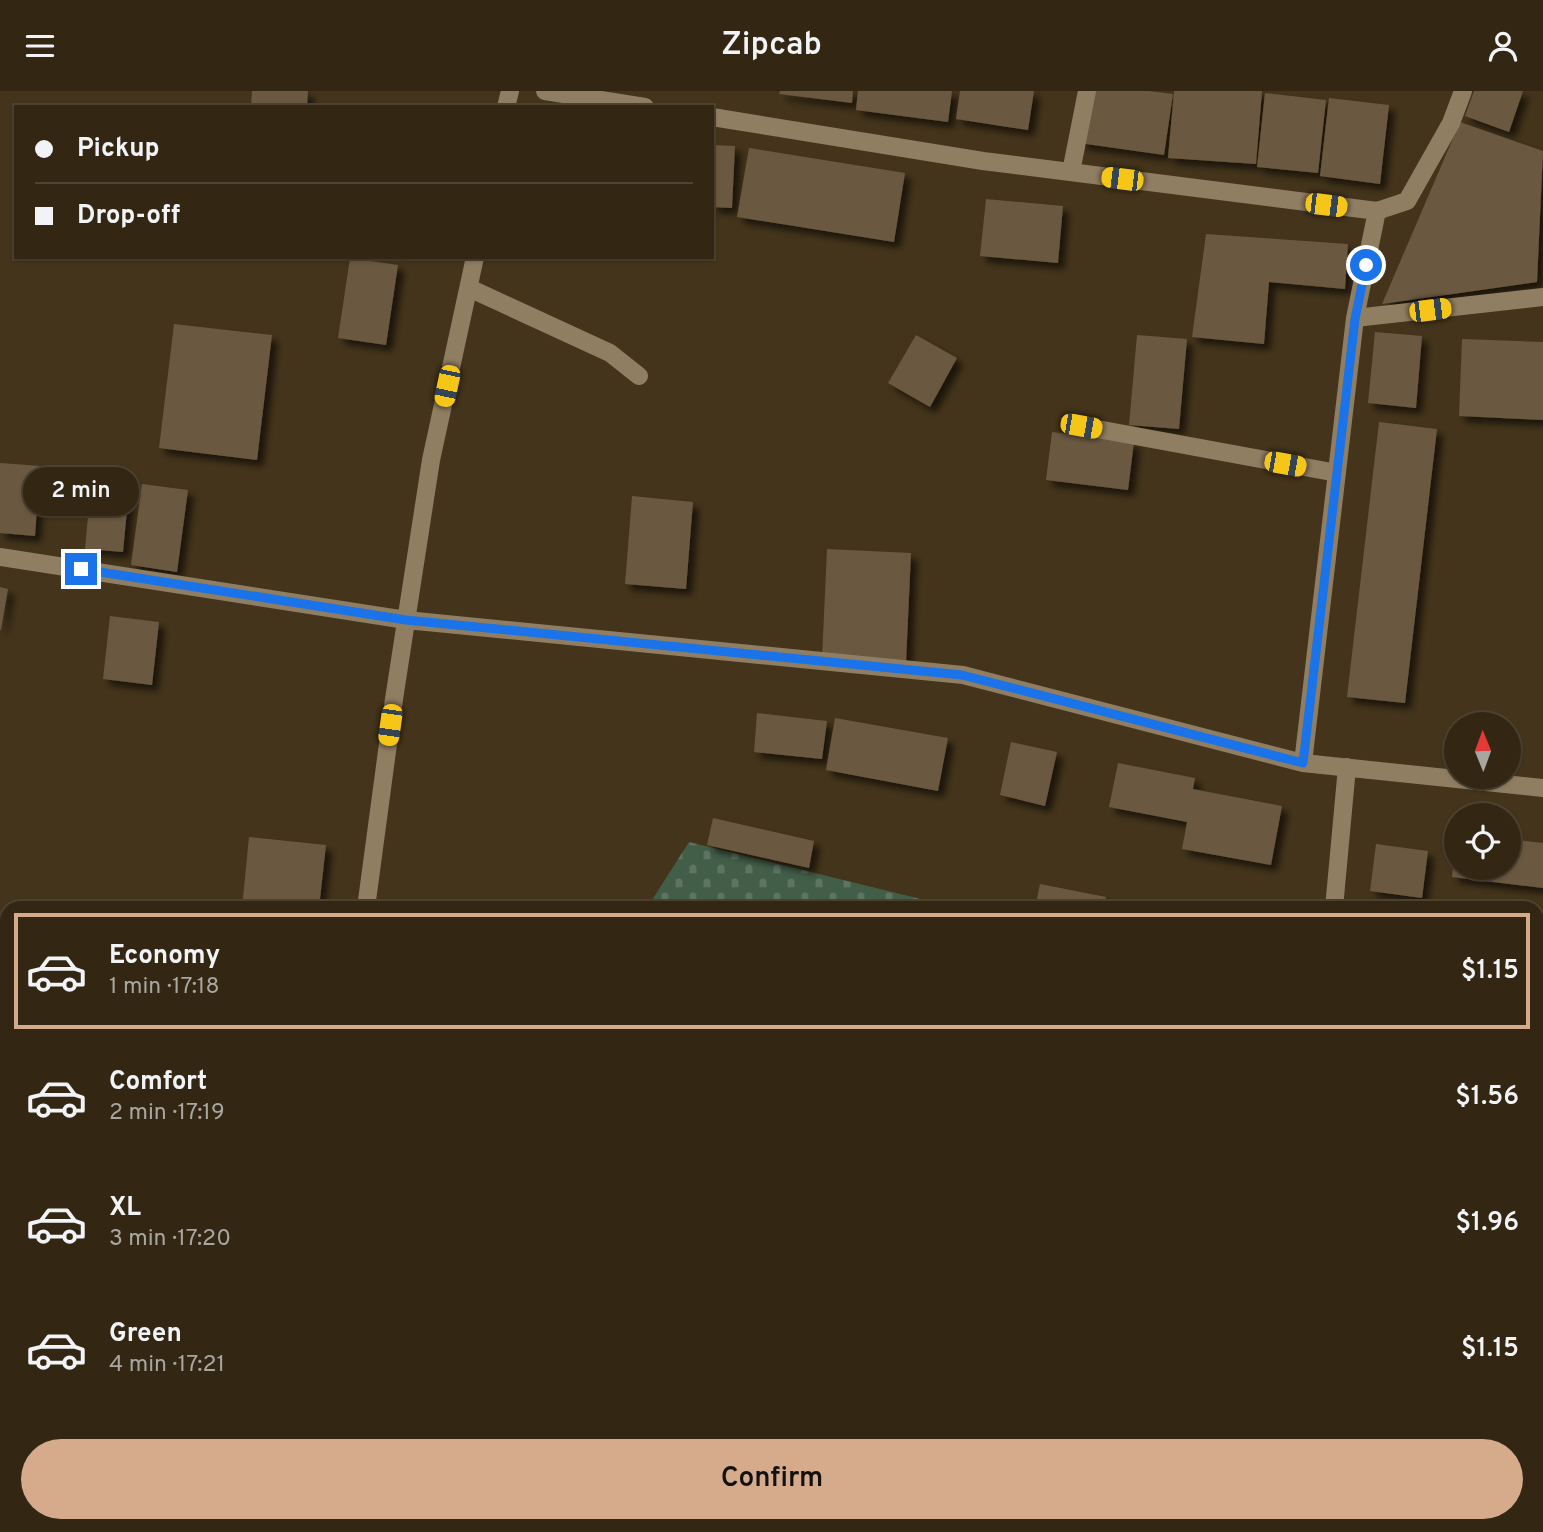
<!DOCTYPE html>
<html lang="en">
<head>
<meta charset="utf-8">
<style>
	:root { --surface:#332714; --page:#3b2f1d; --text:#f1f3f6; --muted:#a9a5a0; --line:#4e4434; --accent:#d6ab8b }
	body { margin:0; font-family:Overpass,sans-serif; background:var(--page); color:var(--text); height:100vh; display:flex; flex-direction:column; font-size:26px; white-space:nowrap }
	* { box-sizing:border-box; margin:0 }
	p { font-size:23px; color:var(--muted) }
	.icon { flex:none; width:38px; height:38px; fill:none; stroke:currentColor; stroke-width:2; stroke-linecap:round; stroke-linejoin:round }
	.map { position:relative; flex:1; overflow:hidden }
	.panel { position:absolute; left:0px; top:810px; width:1544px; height:632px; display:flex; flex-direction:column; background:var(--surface); border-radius:21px 21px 0 0; box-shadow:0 2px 5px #0004,0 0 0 2px var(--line) }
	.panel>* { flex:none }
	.top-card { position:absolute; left:14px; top:14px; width:700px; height:154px; border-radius:0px; box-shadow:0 2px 5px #0004,0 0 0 2px var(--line); display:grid; align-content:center; height:154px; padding:0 21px; background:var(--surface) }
	.needle { width:46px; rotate:359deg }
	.fabs { position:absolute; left:1444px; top:621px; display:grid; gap:14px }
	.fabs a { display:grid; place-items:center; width:77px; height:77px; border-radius:50%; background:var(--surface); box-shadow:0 2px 5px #0004,0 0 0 2px var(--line); font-size:35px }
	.end { position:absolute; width:32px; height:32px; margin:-16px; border:9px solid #1a73e8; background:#fff; box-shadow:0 0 0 4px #fff }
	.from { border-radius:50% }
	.bubble { position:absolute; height:49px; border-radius:24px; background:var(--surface); box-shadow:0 2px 5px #0004,0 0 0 2px var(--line); font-size:23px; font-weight:600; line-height:49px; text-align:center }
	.car { position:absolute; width:21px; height:42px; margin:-21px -10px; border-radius:9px; box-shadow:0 0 5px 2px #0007; background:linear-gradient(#f5c518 24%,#345 0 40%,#f5c518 0 76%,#345 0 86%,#f5c518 0) }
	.top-card b { display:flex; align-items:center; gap:24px; height:66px; font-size:26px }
	.top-card b+b { border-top:2px solid var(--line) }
	.top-card i { width:18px; height:18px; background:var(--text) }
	ul { padding:12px 0 0; list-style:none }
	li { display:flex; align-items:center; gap:21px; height:116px; margin:0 14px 10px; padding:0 7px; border:4px solid transparent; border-radius:0px }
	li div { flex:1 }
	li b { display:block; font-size:26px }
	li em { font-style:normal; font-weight:600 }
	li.active { border-color:var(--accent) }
	li>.icon { width:63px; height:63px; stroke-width:1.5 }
	.cta { display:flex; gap:14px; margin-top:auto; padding:14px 21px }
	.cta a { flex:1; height:80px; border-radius:42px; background:var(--accent); color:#111; font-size:28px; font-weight:600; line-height:80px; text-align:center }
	header { display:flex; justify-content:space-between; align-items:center; height:91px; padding:0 21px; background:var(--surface); font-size:32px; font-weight:600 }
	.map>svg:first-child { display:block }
	.cemetery { fill:url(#cemetery-stones) }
	.building { fill:#6a583f; filter:url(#shadow) }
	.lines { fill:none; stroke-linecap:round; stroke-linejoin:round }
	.minor { stroke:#907e63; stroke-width:18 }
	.route { stroke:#1a73e8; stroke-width:9 }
</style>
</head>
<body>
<header><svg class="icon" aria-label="menu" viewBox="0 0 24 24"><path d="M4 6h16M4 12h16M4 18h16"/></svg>Zipcab<svg class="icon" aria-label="person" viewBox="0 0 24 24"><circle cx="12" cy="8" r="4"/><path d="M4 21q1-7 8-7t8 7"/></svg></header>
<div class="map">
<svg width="1543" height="1441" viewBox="0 0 1543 1441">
	<defs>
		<pattern id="cemetery-stones" width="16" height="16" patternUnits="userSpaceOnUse" patternTransform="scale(1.75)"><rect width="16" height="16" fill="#425e49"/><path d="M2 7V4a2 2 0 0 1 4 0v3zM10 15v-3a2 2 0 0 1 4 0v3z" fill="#5d7462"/></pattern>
		<filter id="shadow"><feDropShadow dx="6" dy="6" stdDeviation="3.5" flood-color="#0009"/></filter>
	</defs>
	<rect width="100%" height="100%" fill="#44341b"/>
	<!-- cemetery -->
	<path class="cemetery" d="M689 751 957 817H647Z
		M612 1435H1380L1379 1441H613Z"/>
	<!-- building -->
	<path class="building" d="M252 0H308L307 16H251Z
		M780 0H853L852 12 779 3Z
		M858 0H952L948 31 856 19Z
		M960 0H1034L1028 39 956 28Z
		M1089 0H1149L1173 3 1164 64 1079 52Z
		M1174 0H1262L1256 73 1168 67Z
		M1474 0H1523L1509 41 1465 25Z
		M1265 2 1326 9 1318 82 1257 76Z
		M1329 7 1389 14 1380 93 1320 85Z
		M1460 31 1543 60 1537 191 1382 213Z
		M712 54 735 55 732 117 712 116Z
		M749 57 905 82 894 151 737 126Z
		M986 108 1063 115 1058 172 980 165Z
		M1206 143 1348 153 1345 198 1269 191 1264 253 1192 246Z
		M350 167 398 174 386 254 338 247Z
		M174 233 272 244 257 369 159 357Z
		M1375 241 1422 245 1416 317 1368 312Z
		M916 244 957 267 930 316 888 292Z
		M1137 244 1187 248 1179 338 1129 334Z
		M1462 248 1543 251V329L1459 325Z
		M1379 331 1437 338 1405 612 1347 606Z
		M1052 341 1134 351 1128 399 1046 389Z
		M0 372 40 375 35 445 0 442Z
		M142 393 188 399 177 481 131 474Z
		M90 404 128 408 123 461 85 458Z
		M632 405 693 411 686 498 625 493Z
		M827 458 911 462 906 571 822 567Z
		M0 496 8 498 1 539H0Z
		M110 525 159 531 152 594 103 588Z
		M757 622 827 630 822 668 754 661Z
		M835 627 948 647 938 700 826 679Z
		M1011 651 1057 661 1045 715 1000 704Z
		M1118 672 1195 687 1193 698 1282 715 1271 774 1182 758 1187 731 1109 716Z
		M713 727 814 750 809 777 707 754Z
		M249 746 326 754 319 817H242Z
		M1508 748 1543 752V797L1452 786 1454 766 1456 777H1508Z
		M1376 753 1428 760 1422 807 1370 800Z
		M1040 793 1106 806 1104 817H1035Z
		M0 917 7 918V975L0 974Z
		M1536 924 1543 925V965H1536Z
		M0 1026 7 1027V1087L0 1086Z
		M147 1435H215V1441H146Z
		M1447 1435H1508L1507 1441H1446Z"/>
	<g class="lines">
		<!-- minor -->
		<path class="minor" d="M545 0 645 16
			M506 16 510 0
			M712 26 983 70 1377 120 1355 227 1543 206
			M1071 81 1087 0
			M1377 120 1407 110 1451 32 1463 0
			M469 197 610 262 639 285
			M1081 335 1337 382
			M0 466 406 529 963 584 1303 672 1543 697
			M1303 672 1355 227
			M366 817 394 608 431 369 475 166
			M1334 817 1347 676
			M0 996 7 997
			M1536 1287H1543
			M264 1441 265 1435
			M1538 1441 1543 1416"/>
	</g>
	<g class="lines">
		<!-- route -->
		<path class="route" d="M81 478 406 529 962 584 1303 672 1355 228 1366 174"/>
	</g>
</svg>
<div class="fabs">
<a><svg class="needle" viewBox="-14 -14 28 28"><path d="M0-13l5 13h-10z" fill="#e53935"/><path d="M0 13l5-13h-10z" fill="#a9a5a0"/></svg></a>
<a><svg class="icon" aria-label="locate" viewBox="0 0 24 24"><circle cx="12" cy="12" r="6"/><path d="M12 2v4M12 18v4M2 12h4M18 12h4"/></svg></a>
</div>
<i class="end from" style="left:1366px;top:174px"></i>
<i class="end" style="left:81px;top:478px"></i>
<div class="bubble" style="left:23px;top:376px;width:116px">2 min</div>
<i class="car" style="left:1122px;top:88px;rotate:277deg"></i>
<i class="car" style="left:1326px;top:114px;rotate:97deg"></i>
<i class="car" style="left:1430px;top:219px;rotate:83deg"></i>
<i class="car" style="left:447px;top:295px;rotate:192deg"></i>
<i class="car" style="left:1081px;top:335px;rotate:100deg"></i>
<i class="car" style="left:1285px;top:373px;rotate:100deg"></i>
<i class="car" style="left:390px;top:634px;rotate:188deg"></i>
<div class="top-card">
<b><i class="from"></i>Pickup</b>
<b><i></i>Drop-off</b>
</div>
<section class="panel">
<ul>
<li class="active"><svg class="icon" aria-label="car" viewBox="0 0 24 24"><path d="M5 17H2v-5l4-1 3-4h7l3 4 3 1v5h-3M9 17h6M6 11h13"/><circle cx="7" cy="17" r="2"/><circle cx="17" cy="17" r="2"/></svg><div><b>Economy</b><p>1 min · 17:18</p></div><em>$1.15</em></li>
<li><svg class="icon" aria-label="car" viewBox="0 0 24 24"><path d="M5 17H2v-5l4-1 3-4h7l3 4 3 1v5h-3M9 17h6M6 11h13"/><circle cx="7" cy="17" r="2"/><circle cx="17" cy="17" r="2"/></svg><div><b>Comfort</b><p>2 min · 17:19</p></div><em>$1.56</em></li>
<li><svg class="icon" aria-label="car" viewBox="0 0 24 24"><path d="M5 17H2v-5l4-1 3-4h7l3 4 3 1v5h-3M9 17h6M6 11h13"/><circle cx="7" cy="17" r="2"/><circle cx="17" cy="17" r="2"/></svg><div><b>XL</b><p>3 min · 17:20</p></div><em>$1.96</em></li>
<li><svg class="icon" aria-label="car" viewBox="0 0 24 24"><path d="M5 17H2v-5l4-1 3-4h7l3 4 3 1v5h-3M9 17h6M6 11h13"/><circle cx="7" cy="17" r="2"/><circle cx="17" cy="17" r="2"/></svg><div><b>Green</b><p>4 min · 17:21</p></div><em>$1.15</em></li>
</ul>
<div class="cta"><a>Confirm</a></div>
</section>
</div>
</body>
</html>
